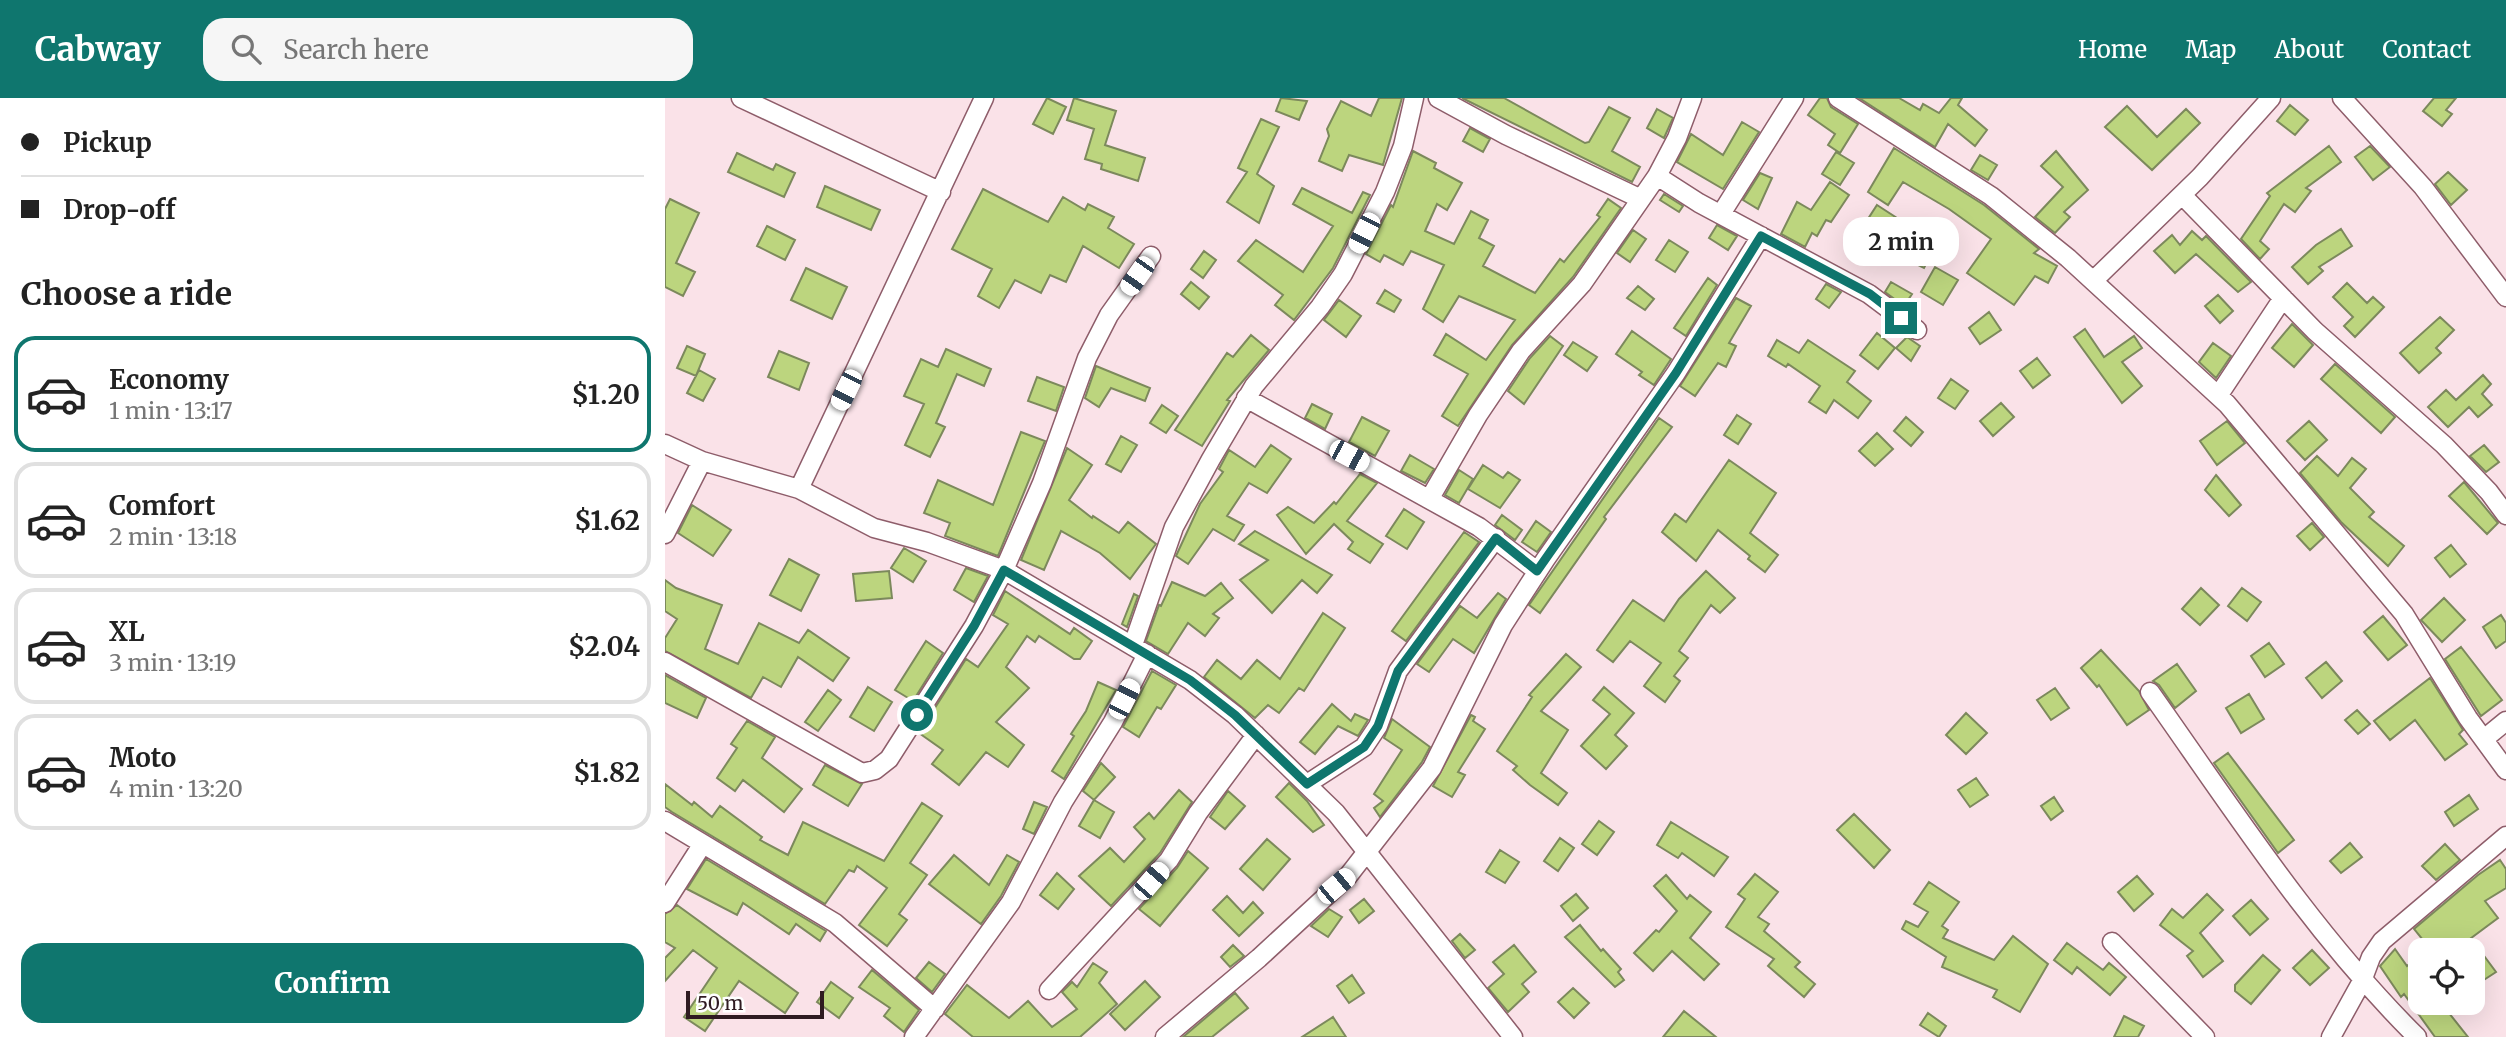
<!DOCTYPE html>
<html lang="en">
<head>
<meta charset="utf-8">
<style>
	:root { --surface:#fff; --page:#f6f6f6; --text:#222; --muted:#767676; --line:#e0e0e0; --accent:#0f766e }
	body { margin:0; font-family:Merriweather,serif; background:var(--page); color:var(--text); height:100vh; display:flex; flex-direction:column; font-size:26px; white-space:nowrap }
	* { box-sizing:border-box; margin:0 }
	p { font-size:23px; color:var(--muted) }
	.icon { flex:none; width:38px; height:38px; fill:none; stroke:currentColor; stroke-width:2; stroke-linecap:round; stroke-linejoin:round }
	.map { position:relative; flex:1; overflow:hidden }
	.side { display:flex; flex-direction:column; background:var(--surface); width:665px }
	.side>* { flex:none }
	.hud { display:grid; align-content:center; height:154px; padding:0 21px; background:var(--surface) }
	.tools { position:absolute; left:1743px; top:840px; display:grid; gap:14px }
	.tools a { display:grid; place-items:center; width:77px; height:77px; border-radius:14px; background:var(--surface); box-shadow:0 7px 28px #0002; font-size:35px }
	.scale { position:absolute; left:21px; bottom:18px; width:138px; box-sizing:border-box; padding-left:7px; border:4px solid #2f1b21; border-top:0; font-size:19px; line-height:24px; white-space:nowrap; color:#2f1b21; -webkit-text-stroke:5px #fff; paint-order:stroke }
	.end { position:absolute; width:32px; height:32px; margin:-16px; border:9px solid #0f766e; background:#fff; box-shadow:0 0 0 4px #fff }
	.from { border-radius:50% }
	.bubble { position:absolute; height:49px; border-radius:21px; background:var(--surface); box-shadow:0 7px 28px #0002; font-size:23px; font-weight:700; line-height:49px; text-align:center }
	.car { position:absolute; width:21px; height:42px; margin:-21px -10px; border-radius:9px; box-shadow:0 0 5px 2px #0007; background:linear-gradient(#fff 24%,#345 0 40%,#fff 0 76%,#345 0 86%,#fff 0) }
	.hud b { display:flex; align-items:center; gap:24px; height:66px; font-size:26px }
	.hud b+b { border-top:2px solid var(--line) }
	.hud i { width:18px; height:18px; background:var(--text) }
	ul { padding:0; list-style:none }
	li { display:flex; align-items:center; gap:21px; height:116px; margin:0 14px 10px; padding:0 7px; border:4px solid var(--line); border-radius:21px }
	li div { flex:1 }
	li b { display:block; font-size:26px }
	li em { font-style:normal; font-weight:700 }
	li.selected { border-color:var(--accent) }
	li>.icon { width:63px; height:63px; stroke-width:1.5 }
	h2 { padding:0 21px; font-size:32px; line-height:84px }
	.action { display:flex; gap:14px; margin-top:auto; padding:14px 21px }
	.action a { flex:1; height:80px; border-radius:21px; background:var(--accent); color:#fff; font-size:28px; font-weight:700; line-height:80px; text-align:center }
	header { display:flex; align-items:center; gap:42px; box-sizing:border-box; height:98px; padding:0 35px; background:var(--accent); color:#fff }
	header strong { font-size:33px }
	nav { display:flex; gap:38px; margin-inline-start:auto; font-size:24px }
	.search { width:490px; height:63px; background:var(--page); display:flex; align-items:center; gap:18px; box-sizing:border-box; padding:0 24px; border-radius:21px; color:var(--muted); font-size:26px }
	main { display:flex; flex:1; min-height:0 }
	.map>svg:first-child { display:block }
	.building { fill:#bcd57e; stroke:#7c895c; stroke-width:2 }
	.lines { fill:none; stroke-linecap:round; stroke-linejoin:round }
	.street-casing { stroke:#8e5d6a; stroke-width:21 }
	.street { stroke:#fff; stroke-width:18 }
	.route { stroke:#0f766e; stroke-width:9 }
</style>
</head>
<body>
<header>
<strong>Cabway</strong>
<div class="search"><svg class="icon" aria-label="search" viewBox="0 0 24 24"><circle cx="10" cy="10" r="6"/><path d="M15 15l6 6"/></svg>Search here</div>
<nav><a>Home</a><a>Map</a><a>About</a><a>Contact</a></nav>
</header>
<main>
<section class="side">
<div class="hud">
<b><i class="from"></i>Pickup</b>
<b><i></i>Drop-off</b>
</div>
<h2>Choose a ride</h2>
<ul>
<li class="selected"><svg class="icon" aria-label="car" viewBox="0 0 24 24"><path d="M5 17H2v-5l4-1 3-4h7l3 4 3 1v5h-3M9 17h6M6 11h13"/><circle cx="7" cy="17" r="2"/><circle cx="17" cy="17" r="2"/></svg><div><b>Economy</b><p>1 min · 13:17</p></div><em>$1.20</em></li>
<li><svg class="icon" aria-label="car" viewBox="0 0 24 24"><path d="M5 17H2v-5l4-1 3-4h7l3 4 3 1v5h-3M9 17h6M6 11h13"/><circle cx="7" cy="17" r="2"/><circle cx="17" cy="17" r="2"/></svg><div><b>Comfort</b><p>2 min · 13:18</p></div><em>$1.62</em></li>
<li><svg class="icon" aria-label="car" viewBox="0 0 24 24"><path d="M5 17H2v-5l4-1 3-4h7l3 4 3 1v5h-3M9 17h6M6 11h13"/><circle cx="7" cy="17" r="2"/><circle cx="17" cy="17" r="2"/></svg><div><b>XL</b><p>3 min · 13:19</p></div><em>$2.04</em></li>
<li><svg class="icon" aria-label="car" viewBox="0 0 24 24"><path d="M5 17H2v-5l4-1 3-4h7l3 4 3 1v5h-3M9 17h6M6 11h13"/><circle cx="7" cy="17" r="2"/><circle cx="17" cy="17" r="2"/></svg><div><b>Moto</b><p>4 min · 13:20</p></div><em>$1.82</em></li>
</ul>
<div class="action"><a>Confirm</a></div>
</section>
<div class="map">
<svg width="1841" height="939" viewBox="0 0 1841 939">
	<rect width="100%" height="100%" fill="#fae2e8"/>
	<!-- building -->
	<path class="building" d="M382 0 401 9 388 36 368 26Z
		M409 0 451 13 440 47 480 60 473 83 436 71 437 66 420 61 429 31 402 22Z
		M616 0 642 3 634 22 611 13Z
		M714 0H737L718 67 684 57 677 73 654 63 664 38 662 31 676 3 706 18Z
		M797 0H839L920 45 924 44 944 9 965 20 947 53 975 69 967 84Z
		M1155 0H1162L1166 9 1193 26 1175 55 1163 47 1170 36 1143 17Z
		M1194 0H1234L1255 12 1258 6 1274 15 1286 0H1297L1293 7 1322 32 1310 48 1283 26 1270 49Z
		M1769 0H1791L1781 12 1787 16 1777 28 1758 13Z
		M1625 7 1643 22 1630 37 1612 23Z
		M1462 8 1492 39 1521 11 1535 25 1487 72 1440 29Z
		M992 11 1008 20 999 40 982 30Z
		M596 21 614 29 592 76 609 88 594 125 562 104 582 74 573 70Z
		M1077 24 1094 34 1058 91 1012 64 1026 36 1058 57Z
		M805 30 825 41 818 54 798 43Z
		M1664 48 1676 64 1641 90 1646 93 1630 114 1619 106 1595 143 1604 151 1595 161 1576 141 1605 98 1602 95Z
		M1705 48 1725 69 1708 82 1690 59Z
		M1229 50 1319 107 1374 151 1369 155 1392 168 1383 185 1370 178 1349 207 1302 175 1326 141 1284 111 1238 84 1223 107 1203 94Z
		M748 53 771 65 769 70 797 85 782 112 772 106 760 133 789 146 806 113 823 122 814 140 829 148 818 168 870 195 895 161 899 164 935 119 932 117 943 101 956 110 908 179 847 247 793 328 777 318 803 276 769 257 781 236 821 262 850 222 794 198 778 224 758 211 779 167 746 153 738 167 719 157 715 164 701 156 726 107 728 109Z
		M1391 53 1423 92 1399 114 1405 119 1390 135 1370 119 1398 89 1376 68Z
		M1171 54 1189 65 1175 87 1157 76Z
		M72 55 108 72 111 66 130 75 119 99 63 74Z
		M1315 57 1332 67 1323 82 1306 72Z
		M1783 74 1802 92 1786 107 1770 86Z
		M1095 75 1107 80 1093 111 1078 102Z
		M1165 84 1184 97 1166 124 1161 122 1152 138 1147 135 1140 149 1116 136 1132 104 1146 112Z
		M160 88 215 112 206 132 152 109Z
		M637 90 687 115 698 94 705 97 668 170 629 222 610 207 618 197 573 163 591 142 638 174 668 128 628 106Z
		M318 91 383 124 398 99 420 112 423 106 449 119 443 130 469 146 454 170 418 148 401 184 385 177 376 195 350 182 334 210 313 198 327 171 287 151Z
		M999 96 1018 108 1014 114 995 102Z
		M5 101 34 115 11 165 30 174 18 198 0 189V111Z
		M1212 107 1249 131 1274 141 1259 170 1219 150 1226 139 1201 124Z
		M1052 127 1072 138 1063 152 1044 140Z
		M102 128 130 142 120 162 92 148Z
		M1676 131 1687 148 1654 169 1658 173 1643 186 1627 169 1651 147Z
		M968 132 981 141 965 164 952 155Z
		M1527 133 1537 142 1541 138 1586 184 1573 194 1531 156 1510 175 1489 153 1507 137 1515 147Z
		M1004 142 1023 154 1010 174 991 162Z
		M539 153 551 162 538 180 526 171Z
		M1270 169 1293 182 1278 207 1256 194Z
		M141 170 182 189 167 221 126 202Z
		M1043 180 1052 187 1021 238 1009 230Z
		M526 184 544 199 534 211 516 196Z
		M1226 184 1247 196 1239 208 1220 194Z
		M1682 185 1702 205 1708 199 1719 209 1690 239 1679 228 1688 219 1668 199Z
		M1161 186 1176 194 1164 210 1151 201Z
		M973 188 989 201 980 212 962 200Z
		M720 192 736 202 729 214 712 205Z
		M1553 197 1568 213 1555 225 1540 208Z
		M1071 200 1086 208 1064 245 1071 248 1061 269 1053 265 1030 298 1015 288Z
		M674 202 696 218 681 239 659 222Z
		M1324 214 1336 232 1315 246 1304 230Z
		M1775 219 1789 232 1771 250 1776 255 1754 275 1735 255Z
		M1627 226 1648 247 1629 269 1607 250Z
		M1420 231 1439 259 1469 238 1477 250 1457 264 1477 288 1457 305 1409 239Z
		M967 233 1006 261 989 287 974 277 977 274 951 256Z
		M1212 235 1230 250 1213 271 1195 257Z
		M586 237 604 252 562 302 565 303 537 348 510 332 562 255 568 259Z
		M885 238 898 248 859 306 843 293 865 260Z
		M1242 239 1255 248 1246 263 1231 250Z
		M1112 242 1134 255 1143 242 1190 273 1182 284 1206 303 1193 320 1169 302 1161 315 1144 304 1155 288 1123 266 1121 269 1103 258Z
		M908 244 932 259 922 273 899 257Z
		M1548 245 1566 258 1551 280 1534 264Z
		M22 248 40 256 31 278 12 270Z
		M281 251 326 271 319 288 292 276 271 325 280 329 265 359 240 347 259 306 239 298 256 261 273 269Z
		M114 253 144 265 134 292 103 279Z
		M1372 260 1385 277 1368 290 1355 273Z
		M1670 266 1730 319 1716 335 1656 281Z
		M431 268 485 290 480 303 446 290 434 309 420 300Z
		M34 272 50 281 38 303 22 295Z
		M1818 277 1826 286 1817 296 1827 307 1813 319 1804 309 1783 329 1763 309 1781 292 1791 302Z
		M372 279 399 289 391 313 363 303Z
		M1286 281 1303 293 1290 311 1273 300Z
		M1336 305 1349 319 1328 338 1315 323Z
		M647 306 667 316 660 331 640 320Z
		M497 307 513 318 501 335 485 325Z
		M1072 317 1086 326 1073 346 1059 337Z
		M697 319 724 333 710 358 684 344Z
		M1241 319 1258 334 1246 348 1229 333Z
		M994 320 1007 329 939 419 941 421 875 515 864 507Z
		M1562 323 1580 345 1552 367 1535 343Z
		M1644 323 1662 342 1640 362 1622 343Z
		M356 334 380 343 333 458 280 438 285 425 259 415 273 382 328 407Z
		M1212 335 1228 351 1210 368 1194 353Z
		M456 338 472 347 456 374 441 366Z
		M606 347 626 361 602 395 584 385 562 418 579 427 569 443 548 431 523 466 511 458 535 406 558 374 554 371 564 352 590 369Z
		M1819 347 1834 364 1821 374 1805 358Z
		M402 350 427 367 404 402 427 420 428 418 454 435 463 424 491 446 465 481 435 455 396 433 379 472 356 462Z
		M745 357 769 371 760 385 736 373Z
		M1652 358 1673 378 1687 360 1701 371 1685 390 1709 414 1704 419 1739 448 1723 468 1676 424 1635 375Z
		M1064 362 1111 395 1085 435 1113 457 1100 474 1083 461 1085 458 1053 432 1031 463 997 434 1010 416 1021 424Z
		M818 367 838 380 843 374 855 382 835 410 803 391Z
		M794 372 808 381 794 405 780 397Z
		M695 376 712 385 682 423 718 446 705 465 683 451 688 444 669 426 641 456 612 417 623 409 649 425 669 404 671 406Z
		M1551 377 1576 407 1564 418 1540 392Z
		M1799 384 1833 425 1822 436 1784 398Z
		M27 407 66 432 48 458 13 435Z
		M739 411 759 424 742 451 721 438Z
		M837 417 857 432 850 442 830 427Z
		M871 423 886 434 872 454 857 444Z
		M1647 425 1659 439 1645 452 1632 438Z
		M590 433 667 477 652 495 637 482 607 515 575 482 603 462 574 446Z
		M799 434 814 444 741 543 727 533Z
		M1786 447 1801 466 1785 479 1770 460Z
		M239 450 261 463 248 484 226 470Z
		M124 461 154 477 136 513 105 497Z
		M301 470 323 478 309 504 289 492Z
		M224 473 227 500 191 503 188 476Z
		M1041 473 1070 500 1055 515 1046 507 1014 553 1023 560 1009 578 1015 583 1000 604 979 588 996 565 965 543 948 564 932 552 968 502 999 523 1014 501Z
		M0 482 11 490 57 507 40 551 73 566 94 525 134 545 143 532 184 560 168 583 133 559 116 589 98 579 86 600 0 553V540L12 521 0 513Z
		M507 484 540 498 556 485 568 500 548 516 554 520 540 538 523 525 503 556 481 543 494 507 496 508Z
		M1536 490 1554 507 1535 527 1517 511Z
		M1577 490 1596 504 1582 523 1563 508Z
		M340 493 405 536 409 530 427 543 415 561H409L374 538 370 544 362 538 341 569 364 590 331 624 359 647 343 669 321 654 294 687 267 666 278 652 254 635 301 561 313 569 343 526 328 517Z
		M833 495 841 501 809 555 788 541 764 574 752 566 795 508 812 520Z
		M469 496 473 498 462 529 457 526Z
		M1779 500 1800 522 1777 544 1756 522Z
		M658 515 680 530 639 593 634 590 614 615 603 607 590 620 539 579 552 562 576 581 592 562 615 581Z
		M1836 517 1841 525V543L1831 550 1818 529Z
		M1718 518 1742 547 1723 562 1699 534Z
		M261 543 278 555 248 603 230 592Z
		M1604 545 1619 566 1600 579 1586 558Z
		M1796 549 1837 602 1816 618 1780 561Z
		M1436 552 1474 593 1484 612 1462 627 1434 587 1432 589 1416 570Z
		M901 556 916 569 876 613 903 632 876 675 902 695 893 707 865 687 848 672 852 668 832 653 867 599 864 597Z
		M1661 564 1677 583 1657 600 1641 580Z
		M1512 566 1531 593 1510 610 1494 587 1488 583Z
		M487 573 511 587 496 611 492 609 474 639 458 629Z
		M0 577 41 600 32 620 0 605Z
		M1765 580 1798 632 1794 636 1802 646 1780 662 1750 622 1725 642 1709 623Z
		M433 584 451 592 399 681 387 673 409 638 406 636 421 613Z
		M203 589 227 604 209 633 185 619Z
		M939 589 969 615 950 637 962 648 941 671 916 648 945 616 928 602Z
		M1390 590 1404 610 1386 622 1372 602Z
		M163 592 176 602 153 633 140 624Z
		M1584 596 1599 621 1576 635 1561 610Z
		M667 606 686 623 690 616 703 622 693 638 673 628 650 656 635 644Z
		M1692 612 1705 626 1693 636 1680 622Z
		M1301 615 1322 635 1301 656 1281 637Z
		M806 617 810 619 808 623 820 631 793 674 800 677 787 699 768 688Z
		M727 621 765 649 757 664 715 719 709 710 718 703 709 696 737 652 719 640Z
		M82 623 110 639 97 660 137 691 119 714 78 682 70 693 52 680 72 650 66 646Z
		M1563 655 1629 742 1613 755 1549 665Z
		M436 665 450 679 429 702 418 693Z
		M160 667 197 686 183 708 148 687Z
		M1311 680 1323 697 1305 709 1293 692Z
		M624 685 642 703 659 727 648 734 611 699Z
		M0 686 27 707 29 704 47 719 55 708 97 739 95 742 123 757 138 724 219 763 257 705 277 718 245 765 262 777 234 816 242 822 222 848 194 827 222 790 192 768 189 774 184 772 160 806 7 714 0 709Z
		M514 692 527 704 495 755 446 808 414 778 445 750 459 764 480 741 469 729 484 715 489 721Z
		M563 693 580 708 560 731 545 719Z
		M1804 697 1813 711 1789 728 1780 714Z
		M1389 699 1398 713 1386 722 1376 708Z
		M429 702 449 714 435 740 414 728Z
		M369 704 382 709 369 736 358 731Z
		M1189 716 1225 752 1209 770 1172 732Z
		M934 723 949 734 932 757 917 746Z
		M1006 724 1063 759 1049 778 1017 755 1013 760 992 747Z
		M895 740 909 750 893 773 879 763Z
		M602 741 625 761 598 792 575 771Z
		M1685 745 1697 759 1676 775 1665 763Z
		M1780 746 1795 762 1771 782 1757 768Z
		M835 752 854 764 840 785 821 774Z
		M523 753 543 770 495 828 474 811 512 770Z
		M289 757 324 787 342 757 354 764 336 798 316 826 264 786Z
		M41 761 161 833 155 843 131 826 124 836 78 805 72 817 22 791Z
		M1835 762 1841 771V790L1820 803 1833 820 1790 852H1766L1749 831 1813 777Z
		M392 775 409 791 393 811 375 797Z
		M1090 776 1113 794 1093 819 1104 826 1099 833 1135 864 1130 869 1150 886 1139 899 1103 868 1109 861 1061 829 1080 801 1073 796Z
		M1001 777 1022 801 1025 797 1046 814 1025 840 1054 866 1039 882 1007 853 988 873 969 855 991 832 994 834 1012 813 989 788Z
		M1472 778 1488 796 1469 813 1453 794Z
		M1264 784 1294 804 1277 828 1283 832 1278 840 1329 862 1348 838 1383 866 1355 914 1328 899 1332 892 1277 869 1281 859 1237 831 1241 823 1253 829 1263 814 1249 806Z
		M911 796 923 810 908 823 896 808Z
		M1542 796 1558 812 1535 835 1558 863 1538 879 1522 858 1528 853 1495 827 1507 811 1518 820Z
		M562 798 578 815 588 804 598 815 574 838 548 812Z
		M699 801 709 813 694 825 685 812Z
		M1586 802 1603 821 1585 837 1568 818Z
		M12 807 133 895 120 915 74 883 40 933 19 919 52 870 28 852 0 883V860L10 850 0 844V816Z
		M664 811 677 819 663 839 646 828Z
		M915 827 936 853 938 851 956 871 953 874 959 882 950 889 900 839Z
		M795 836 810 852 800 860 787 843Z
		M1808 843 1831 874 1808 889Z
		M1402 845 1438 872 1444 865 1461 879 1445 897 1412 869 1407 876 1389 862Z
		M568 847 579 858 565 869 556 859Z
		M849 847 871 874 857 886 864 894 843 914 823 890 839 876 828 864Z
		M1730 851 1742 868 1746 865 1755 877V905H1776L1803 939H1770L1739 896 1736 899 1715 868Z
		M1647 852 1664 870 1645 887 1628 870Z
		M1598 857 1615 872 1586 906 1570 893V887Z
		M264 864 280 876 267 894 251 880Z
		M428 865 442 874 434 885 452 906 415 939H308L280 916 302 887 344 920 363 903 387 929 412 911 397 894 407 884 412 889Z
		M207 872 254 912 239 934 219 918 225 910 194 889Z
		M687 877 699 895 684 905 672 888Z
		M480 883 495 899 460 932 445 916Z
		M166 884 188 900 174 920 152 904Z
		M908 890 924 905 909 920 893 904Z
		M570 895 583 910 547 939H518Z
		M1019 913 1051 939H998Z
		M1263 915 1281 928 1274 939 1255 927Z
		M1459 918 1479 928 1473 939H1449Z
		M668 919 681 939H637Z"/>
	<g class="lines">
		<!-- street casing -->
		<g class="street-casing">
			<path id="street" d="M76 0 276 94
				M773 0 841 37 976 101
				M1173 0 1326 98 1403 160 1562 306 1739 516 1803 620 1841 672
				M1677 0 1758 89 1841 199
				M992 78 1034 105 1204 196 1252 232
				M1517 97 1650 233 1779 347 1824 394 1841 417
				M1056 116 1129 0
				M1428 183 1535 79 1606 0
				M1553 298 1618 200
				M581 300 814 429 872 473
				M0 346 37 363 134 391 209 430 262 444 339 472 525 582 570 617 671 715 848 939
				M134 391 319 0
				M765 400 813 317 856 253 917 186 992 78 1012 40 1027 0
				M0 436 37 363
				M468 547 509 429 546 361 589 288 655 209 678 176 720 94 738 48 749 0
				M0 564 197 675 210 672 224 661 309 528 339 472 377 385 422 260 444 217 486 158
				M1485 594C1569 713 1648 836 1752 939
				M1819 641 1841 623
				M642 686 699 649 713 628 733 573 831 440
				M0 723 170 825 270 911
				M0 805 37 747
				M1447 844 1540 939
				M384 892 504 762 533 715 591 637
				M249 939 346 804 398 704 448 624 482 556
				M500 939 594 860 683 778 767 670 838 527 880 462 1011 275 1096 138
				M1666 939 1697 883 1706 859 1717 843 1841 738"/>
		</g>
		<!-- street -->
		<use href="#street" class="street"/>
	</g>
	<g class="lines">
		<!-- route -->
		<path class="route" d="M252 617 309 528 339 472 525 582 570 617 642 686 699 649 713 628 733 573 831 440 872 473 1011 275 1096 138 1205 196 1236 220"/>
	</g>
</svg>
<div class="tools">
<a><svg class="icon" aria-label="locate" viewBox="0 0 24 24"><circle cx="12" cy="12" r="6"/><path d="M12 2v4M12 18v4M2 12h4M18 12h4"/></svg></a>
</div>
<div class="scale">50 m</div>
<i class="end from" style="left:252px;top:617px"></i>
<i class="end" style="left:1236px;top:220px"></i>
<div class="bubble" style="left:1178px;top:119px;width:116px">2 min</div>
<i class="car" style="left:699px;top:135px;rotate:207deg"></i>
<i class="car" style="left:472px;top:178px;rotate:215deg"></i>
<i class="car" style="left:181px;top:292px;rotate:206deg"></i>
<i class="car" style="left:684px;top:358px;rotate:118deg"></i>
<i class="car" style="left:459px;top:601px;rotate:27deg"></i>
<i class="car" style="left:486px;top:783px;rotate:41deg"></i>
<i class="car" style="left:671px;top:788px;rotate:50deg"></i>
</div>
</main>
</body>
</html>
